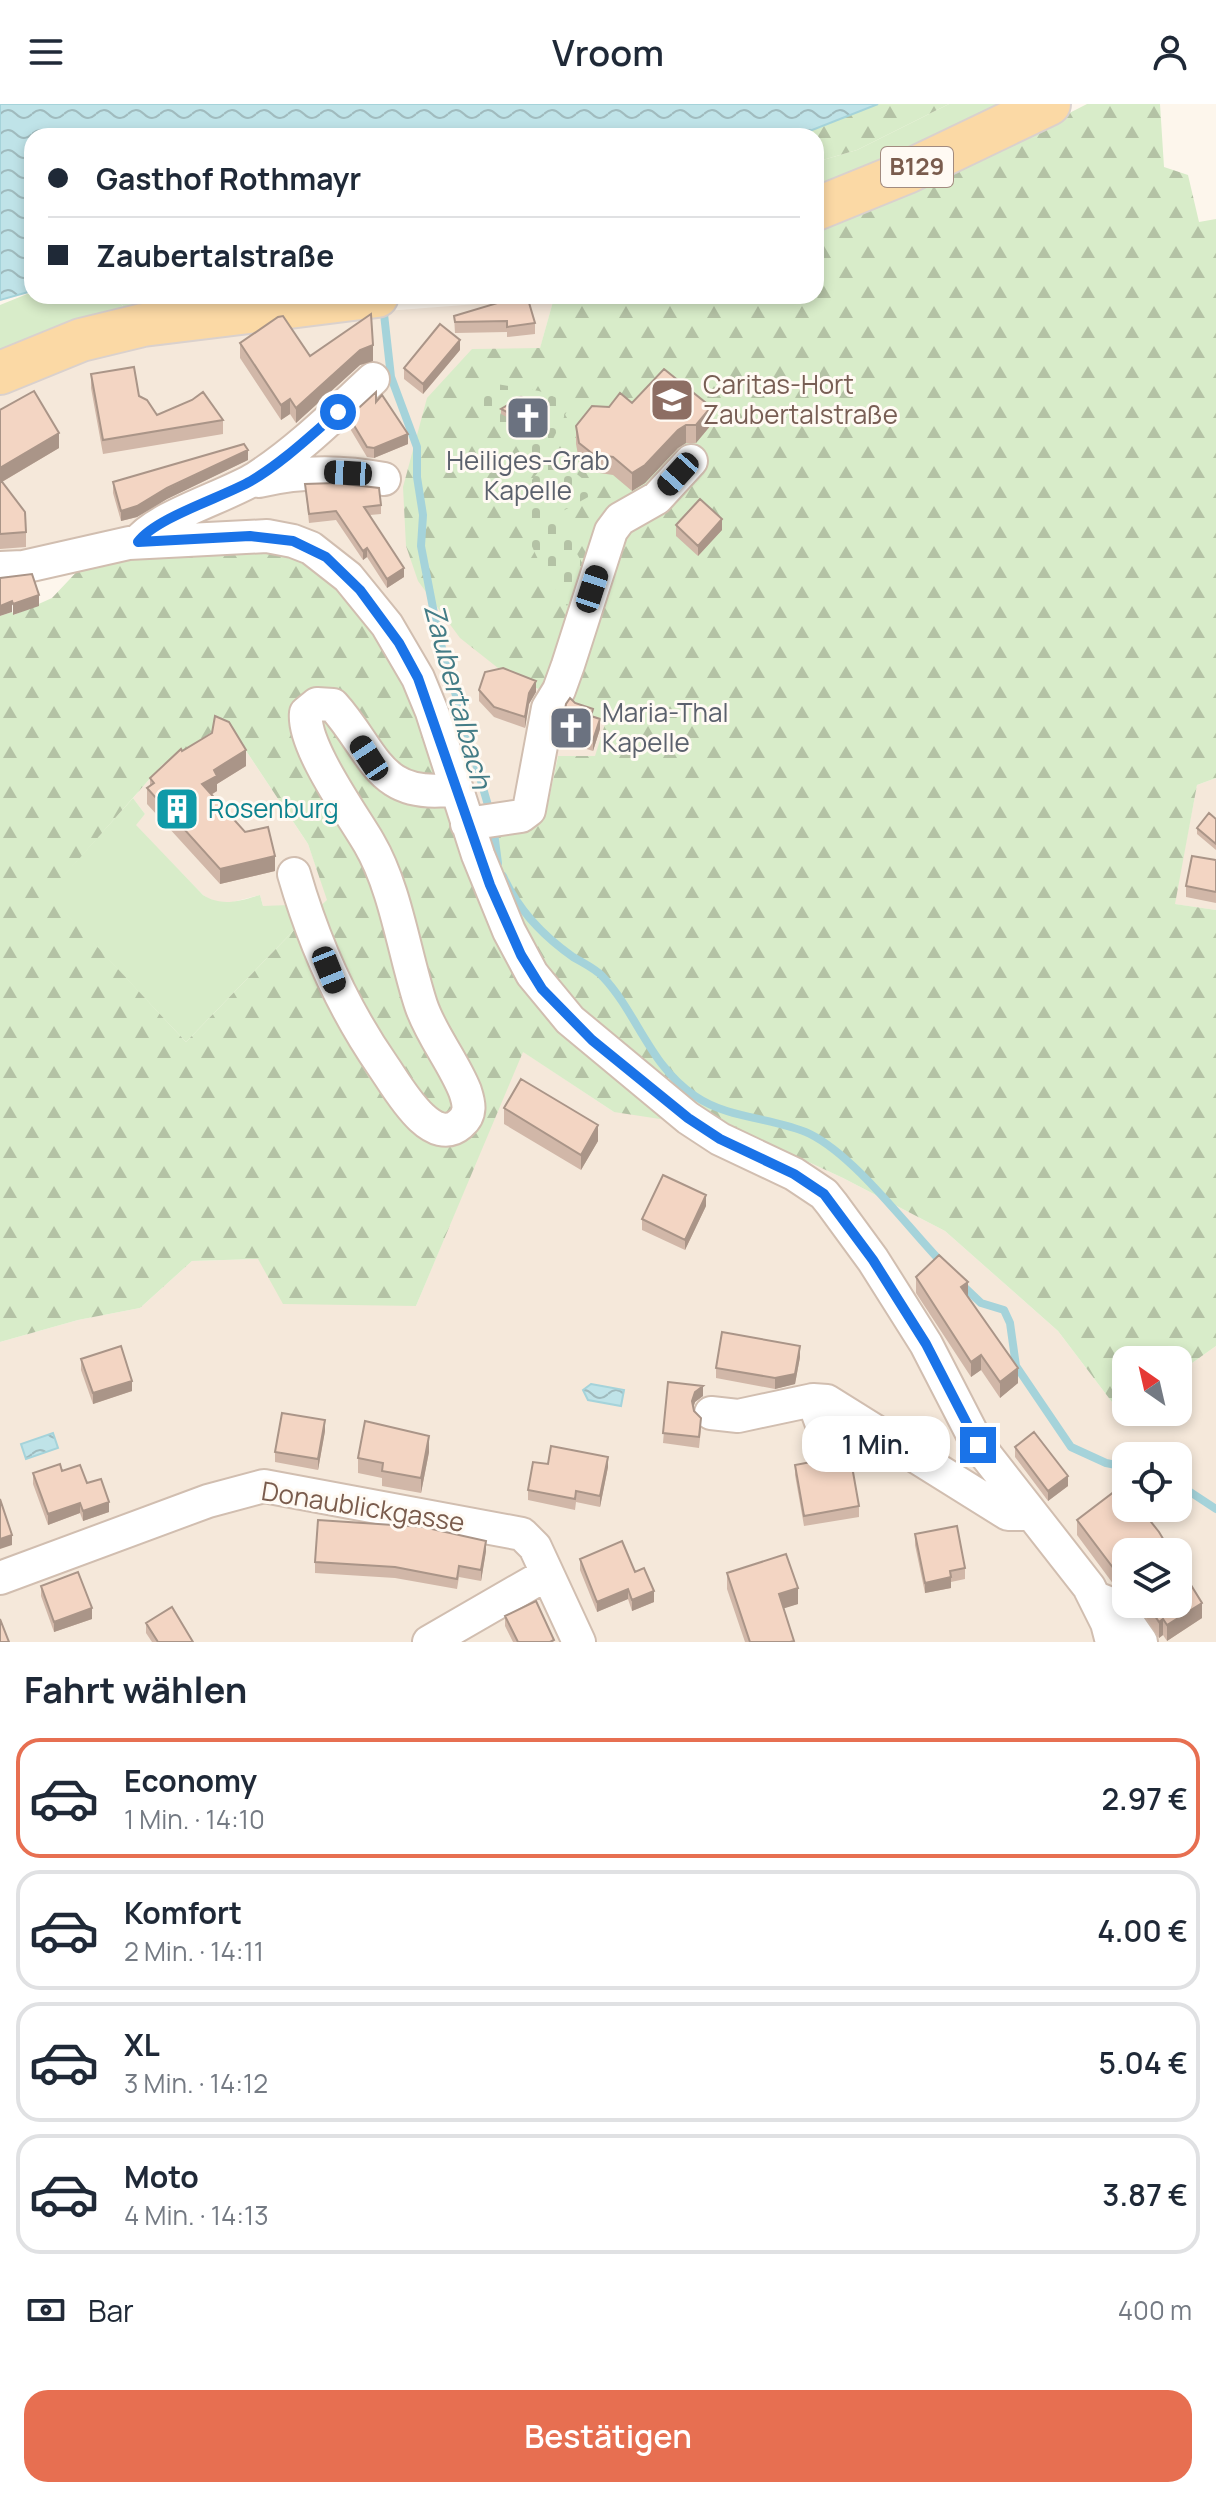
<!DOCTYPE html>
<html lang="de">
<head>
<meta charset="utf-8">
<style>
	:root { --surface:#fff; --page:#f2f2f3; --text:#1f2937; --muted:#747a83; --line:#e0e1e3; --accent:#e76f51 }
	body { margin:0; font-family:Manrope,sans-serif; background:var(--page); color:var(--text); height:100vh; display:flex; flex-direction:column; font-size:30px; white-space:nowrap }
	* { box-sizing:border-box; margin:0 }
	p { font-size:26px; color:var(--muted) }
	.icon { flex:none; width:44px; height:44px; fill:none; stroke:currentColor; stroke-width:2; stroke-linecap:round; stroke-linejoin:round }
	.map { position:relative; height:1538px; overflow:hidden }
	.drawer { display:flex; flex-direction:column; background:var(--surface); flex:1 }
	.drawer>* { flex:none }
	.top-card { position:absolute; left:24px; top:24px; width:800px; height:176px; border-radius:24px; box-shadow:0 4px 12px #0003; display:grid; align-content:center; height:176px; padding:0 24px; background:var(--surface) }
	.needle { width:52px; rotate:326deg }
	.fabs { position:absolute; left:1112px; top:1242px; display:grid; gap:16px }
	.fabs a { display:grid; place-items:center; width:80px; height:80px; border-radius:16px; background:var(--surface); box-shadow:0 4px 12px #0003; font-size:40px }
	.end { position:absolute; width:36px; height:36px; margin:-18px; border:10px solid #1a73e8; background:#fff; box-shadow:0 0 0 4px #fff }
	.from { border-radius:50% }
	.bubble { position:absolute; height:56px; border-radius:24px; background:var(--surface); box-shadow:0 4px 12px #0003; font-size:26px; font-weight:600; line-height:56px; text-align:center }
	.car { position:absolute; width:24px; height:48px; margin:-24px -12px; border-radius:10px; box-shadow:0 0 6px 2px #0007; background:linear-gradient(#222 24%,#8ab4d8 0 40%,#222 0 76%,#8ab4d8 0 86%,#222 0) }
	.top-card b { display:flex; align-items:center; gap:28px; height:76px; font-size:30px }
	.top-card b+b { border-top:2px solid var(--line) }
	.top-card i { width:20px; height:20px; background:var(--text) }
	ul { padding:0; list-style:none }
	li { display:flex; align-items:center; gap:24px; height:120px; margin:0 16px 12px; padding:0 8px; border:4px solid var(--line); border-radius:24px }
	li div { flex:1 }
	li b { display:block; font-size:30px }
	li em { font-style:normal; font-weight:600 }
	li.current { border-color:var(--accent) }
	li>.icon { width:72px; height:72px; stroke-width:1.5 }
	h2 { padding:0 24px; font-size:36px; line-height:96px }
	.pay { display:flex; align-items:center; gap:20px; height:88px; padding:0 24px; font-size:30px }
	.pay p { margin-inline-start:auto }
	.primary-button { display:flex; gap:16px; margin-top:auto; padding:16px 24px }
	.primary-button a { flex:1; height:92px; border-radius:24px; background:var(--accent); color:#fff; font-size:32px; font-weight:600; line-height:92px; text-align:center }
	header { display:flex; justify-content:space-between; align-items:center; height:104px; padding:0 24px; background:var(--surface); font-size:36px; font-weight:600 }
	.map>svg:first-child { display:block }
	.residential { fill:#f5e8da; fill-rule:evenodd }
	.green { fill:#d8ecc9 }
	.forest { fill:url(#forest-firs); fill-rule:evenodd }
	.cemetery { fill:url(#cemetery-stones) }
	.water { fill:url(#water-waves); stroke:#a5d3da; stroke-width:2 }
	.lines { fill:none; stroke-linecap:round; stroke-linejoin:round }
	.stream { stroke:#a5d3da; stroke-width:8 }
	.minor-casing { stroke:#d1beb0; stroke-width:36 }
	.major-casing { stroke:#dad1cd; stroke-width:46 }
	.minor { stroke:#fff; stroke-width:32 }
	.major { stroke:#fbd9a5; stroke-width:42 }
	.wall { fill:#d1b7a8 }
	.shaded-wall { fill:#aa9588 }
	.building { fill:#f3d5c3; stroke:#aa9588; stroke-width:2 }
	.route { stroke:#1a73e8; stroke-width:10 }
	.labels { text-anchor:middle; stroke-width:6; stroke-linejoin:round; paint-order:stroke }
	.shield { fill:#fffaf3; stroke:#a28b7f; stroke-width:2 }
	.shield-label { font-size:24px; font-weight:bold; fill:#7a5c4d }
	.education-label { font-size:26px; fill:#785e54; stroke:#fffaf3; text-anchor:start }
	.worship-label { font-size:26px; fill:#5b616d; stroke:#fffaf3 }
	.culture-label { font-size:26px; fill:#0d838f; stroke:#fffaf3; text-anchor:start }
	.street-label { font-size:26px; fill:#7a5c4d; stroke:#fffaf3 }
	.water-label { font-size:28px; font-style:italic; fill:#437c86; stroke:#fffaf3 }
</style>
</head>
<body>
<header><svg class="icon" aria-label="menu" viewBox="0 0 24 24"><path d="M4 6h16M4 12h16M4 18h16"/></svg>Vroom<svg class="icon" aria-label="person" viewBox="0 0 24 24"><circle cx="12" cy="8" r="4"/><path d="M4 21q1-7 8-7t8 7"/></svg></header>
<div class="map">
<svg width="1216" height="1538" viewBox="0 0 1216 1538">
	<defs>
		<pattern id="forest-firs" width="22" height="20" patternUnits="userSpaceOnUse" patternTransform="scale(2)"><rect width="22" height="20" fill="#d8ecc9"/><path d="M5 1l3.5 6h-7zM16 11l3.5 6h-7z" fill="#b4c2a5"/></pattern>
		<pattern id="cemetery-stones" width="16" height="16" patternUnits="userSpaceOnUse" patternTransform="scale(2)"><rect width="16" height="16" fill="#d8ecc9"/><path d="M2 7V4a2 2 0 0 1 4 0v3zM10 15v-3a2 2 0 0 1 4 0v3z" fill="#b4c2a5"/></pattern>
		<pattern id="water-waves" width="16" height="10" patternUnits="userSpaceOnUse" patternTransform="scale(2)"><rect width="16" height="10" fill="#bfe3e8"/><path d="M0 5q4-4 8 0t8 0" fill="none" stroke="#a0bbbe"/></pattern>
	</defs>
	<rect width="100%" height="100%" fill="#fdf6ec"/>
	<!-- residential -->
	<path class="residential" d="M554 194 540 245H472L566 595 606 620 596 653 558 652 546 709 516 728 483 735 134 451 0 484V284L84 249 294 214Z
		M227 618 308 740 328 796 299 821 263 802 260 791 233 798 215 799 203 791 135 721 145 710 133 694 162 661Z
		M1216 674V806L1174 800 1197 681Z
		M522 947 614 1008 679 986 750 1031 843 1074 945 1127 1058 1227 1121 1310 1126 1306 1178 1308V1269L1216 1242V1538H0V1238L78 1216 140 1204 192 1157 258 1155 416 1202ZM1126 1352H1178V1404H1126ZM1126 1448H1178V1500H1126Z"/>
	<!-- green -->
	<path class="green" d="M949 0H1009L816 86V58L857 46Z
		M32 188V192H117L126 208 0 251V201Z
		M133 694 145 710 136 721 203 791C222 803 239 797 260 791L263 802 289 801 299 821 186 938 47 790Z"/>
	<!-- forest -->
	<path class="forest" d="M878 0H949L857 46 816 58V32H797Z
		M1087 0H1160L1164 63 1188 71 1199 118 1216 115V674L1197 681 1175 800 1216 806V1242L1178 1269V1256H1126V1306L1121 1310 1058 1227 945 1127 843 1074 750 1031 698 1003 679 987 660 1015 614 1008 523 948 416 1202 283 1200 258 1155 192 1157 140 1204 78 1216 0 1238V512L12 508 14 511 52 494 85 459 110 455 254 445 286 450 301 457 325 471 385 538 483 735 516 728 546 709 558 652H595L605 620 566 595 512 575 460 534 418 477 406 442 403 383 427 294 472 245 540 244 554 194 816 192V127L934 78ZM227 618 308 740 327 796 299 821 186 938 48 790 162 661Z
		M117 192H203L126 208Z"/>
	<!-- cemetery -->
	<path class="cemetery" d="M485 278 539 287 571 299 550 341 567 349 562 358 594 384 590 392 561 408 576 448 584 462 567 502C548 474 510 419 527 384 530 377 537 370 542 363L473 294Z"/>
	<!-- water -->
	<path class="water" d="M0 0H878L797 32H32V187L0 196Z
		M591 1280 624 1286 621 1302 588 1296 583 1286Z
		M53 1329 58 1344 26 1355 21 1340Z"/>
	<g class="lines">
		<!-- stream -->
		<path class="stream" d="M383 201 391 273 417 343V373L423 411 421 442 438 530 490 708
			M493 721 498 759
			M503 772C518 806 543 832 573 853 583 859 596 865 603 873 637 909 650 962 695 992 730 1016 774 1013 810 1030 856 1053 907 1123 944 1161
			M961 1180 981 1199 1004 1206 1010 1219 1016 1262 1071 1343 1106 1359 1126 1363
			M1178 1380 1216 1405"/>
		<!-- minor casing -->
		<g class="minor-casing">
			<path id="minor" d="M259 377C300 367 342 367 384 375
				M138 438C156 413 227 392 256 374 299 346 335 310 373 275
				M0 464 23 463 129 439 267 432 293 437 311 444 348 473 387 521 418 574 432 608 478 751 509 827 532 870 570 916 688 1014 720 1035 794 1070 824 1090 832 1100 873 1156 926 1240 978 1341 1089 1483 1107 1519 1112 1538
				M467 720 521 712 529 706 548 604 559 586 568 561 611 427 620 415 657 394 691 357
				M294 770C314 839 342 903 383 962 397 982 431 1045 460 1020 472 1010 469 999 465 987 453 957 431 931 421 901 404 849 396 785 369 739 352 710 302 641 306 609L317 600 333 601C375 647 377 697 456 685
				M813 1296 824 1326V1355
				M711 1309 738 1312 813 1296 827 1297 1008 1410H1022L1027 1406
				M0 1474 208 1397 264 1382 522 1430 535 1443 579 1538
				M1101 1496 1116 1502 1141 1538
				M429 1538 547 1470"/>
		</g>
		<!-- major casing -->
		<g class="major-casing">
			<path id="major" d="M816 105 907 68 1049 0
				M0 269 81 236 143 221 377 192"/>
		</g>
		<!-- minor -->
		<use href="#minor" class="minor"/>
		<!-- major -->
		<use href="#major" class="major"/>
	</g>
	<!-- wall -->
	<path class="wall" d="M454 212 535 219V230L507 233V228L455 229Z
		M240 239 310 252 373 257 360 261 296 319 290 310 281 316 240 254Z
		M460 246 423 290 404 275V264Z
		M91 270 139 292 157 311 192 296 223 316V330L103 350 91 284Z
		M376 298 408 340 374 354 367 353 349 323V313Z
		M632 299 711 321 696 339H686L678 344 645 379 632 387 613 371 593 368 579 356 576 340V322L609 303Z
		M501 305 545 310 536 328 501 310Z
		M0 306 59 344 2 378 26 428V443L0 445Z
		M248 356 167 395 137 413 121 417 113 389V378Z
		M305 380 381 401V410L370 411 404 473 387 484 367 453 363 456 336 416 309 419Z
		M676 421 722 426 698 452 676 432Z
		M479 586 536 588 529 600 525 624 494 613 479 597Z
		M593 613 600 625 593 647 561 637V627Z
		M182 647 246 662 217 680V687L211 691 275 767 220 780 147 700V684L150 683V674Z
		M1216 715V746L1197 730V724Z
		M1216 756V799L1186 793V782Z
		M504 1004 598 1037 581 1066 504 1020Z
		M706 1102 685 1146 642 1126V1115Z
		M916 1173 968 1193 1018 1279 1000 1294 981 1266 971 1273 916 1189Z
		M800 1253 795 1280 775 1285 716 1274V1264Z
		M81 1255 132 1287 93 1300 81 1266Z
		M668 1278 703 1292 695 1298 693 1304 701 1325 699 1344 663 1339Z
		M325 1327 318 1366 275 1358V1348Z
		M1015 1343 1068 1382 1048 1397 1015 1353Z
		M429 1348 421 1389 382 1382V1374L358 1369V1354Z
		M548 1360 608 1363 600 1403 576 1398 575 1406 528 1396V1386Z
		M795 1361 859 1402V1413L804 1422 795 1371Z
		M62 1367 87 1379 109 1408 83 1417 80 1409 48 1421 33 1380V1369Z
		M1077 1416 1126 1448V1488L1114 1481 1077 1431Z
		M915 1430 965 1464V1475L951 1478V1484L925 1489 915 1441Z
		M486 1447 481 1477 459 1473 457 1485 395 1474 315 1469V1458Z
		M580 1455 635 1468 654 1498 632 1507 628 1495 597 1508 580 1466Z
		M727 1469 798 1500 783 1504 794 1538H745L727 1485Z
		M41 1482 92 1515 54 1528 41 1492Z
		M1137 1500H1178L1202 1514 1167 1537 1163 1531 1159 1534Z
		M505 1512 554 1538H513L505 1522Z
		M146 1519 193 1538H152L146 1529Z"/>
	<!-- shaded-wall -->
	<path class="shaded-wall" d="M460 236V246L423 290V280Z
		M373 241V257L360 261 296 319V304L360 246Z
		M290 295V310L281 316V301Z
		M711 303V321L696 339V321Z
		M545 305V310L536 328V323Z
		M686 321V339L678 344 645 379 632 387V369L678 326Z
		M59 329V344L0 379V364Z
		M408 330V340L374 354V344Z
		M248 346V356L167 395 137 413 121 417V407Z
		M722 415V426L698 452V442Z
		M367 444V453L363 456V447Z
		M404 464V473L387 484V475Z
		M39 491V502L13 511V500Z
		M12 497V508L0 512V502Z
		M536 577V588L529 600 525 624V613L529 589Z
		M600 615V625L593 647V636Z
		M246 646V662L217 680V687L202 696V680L214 666Z
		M275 752V767L220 780V765Z
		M598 1021V1037L581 1066V1051Z
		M706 1091V1102L685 1146V1136Z
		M968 1178V1194L961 1183Z
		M800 1242V1253L795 1280 775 1285V1274Z
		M981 1251V1266L971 1273V1258Z
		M1018 1264V1279L1000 1294V1278Z
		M132 1277V1287L93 1300V1289Z
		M703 1282V1292L695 1298 692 1308V1297L695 1288Z
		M325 1316V1327L318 1366V1355Z
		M429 1332V1348L421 1389V1374Z
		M608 1353V1363L600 1403V1392Z
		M1068 1372V1382L1048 1397V1387Z
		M109 1398V1408L83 1417V1407Z
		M80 1399V1409L48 1421V1410Z
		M12 1431V1441L0 1445V1435Z
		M486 1437V1447L481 1477V1466Z
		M951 1473V1484L925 1489V1479Z
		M798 1484V1500L779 1506V1490Z
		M628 1485V1495L597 1508V1498Z
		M654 1487V1498L632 1507V1496Z
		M1202 1499V1514L1167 1537V1521Z
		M92 1504V1515L54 1528V1518Z
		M1163 1515V1531L1159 1534V1518Z"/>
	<!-- building -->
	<path class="building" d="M521 192H527L535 219 507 223V217L455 218 454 212Z
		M371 210 373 241 360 246 296 304 290 295 281 301 240 239 278 213 283 212 310 252Z
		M440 220 460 236 423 280 404 264Z
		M134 263 139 292 147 296 157 311 192 296 203 288 223 316 103 336 91 270Z
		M664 265 711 303 696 321H686L678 326 645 361 632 369 613 353 593 350 579 339 576 322 592 302 609 303 620 289 632 299Z
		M34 287 59 329 0 364V306Z
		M376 288V298L382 291 408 330 374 344 367 343 349 313Z
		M521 293 545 305 536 323 501 305Z
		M244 340 248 346 167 384 137 402 121 407 113 378Z
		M0 375 25 408 26 428 0 430Z
		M336 379 379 384 381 401 364 403 404 464 387 475 367 444 363 447 336 407 309 410 305 380Z
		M700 395 722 415 698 442 676 421Z
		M32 470 39 491 13 500 12 497 0 502V474Z
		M503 564 536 577 529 589 525 613 494 603 479 586 485 568Z
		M570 594 575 599 593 605 591 612 600 615 593 636 561 627 566 600Z
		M215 612 229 618 246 646 214 666 217 672 202 680 245 728 268 723 275 752 220 765 147 684 154 679 150 674 181 645 182 647 212 629Z
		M1209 709 1216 715V740L1197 724Z
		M1192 752 1216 756V788L1186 782Z
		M521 975 598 1021 581 1051 504 1004Z
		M663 1071 706 1091 685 1136 642 1115Z
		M939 1151 968 1178 961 1183 1018 1264 1000 1278 981 1251 971 1258 916 1173Z
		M722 1228 800 1242 795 1270 775 1274 716 1264Z
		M121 1242 132 1277 93 1289 81 1255Z
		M668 1278 703 1282 695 1288 692 1297 694 1307 701 1314 699 1333 663 1329Z
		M282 1309 325 1316 318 1355 275 1348Z
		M365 1317 429 1332 421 1374 382 1367 383 1359 358 1354Z
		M1034 1328 1068 1372 1048 1387 1015 1343Z
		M551 1342 608 1353 600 1392 576 1387 575 1395 528 1386 533 1358 548 1360Z
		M850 1351 859 1402 804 1412 795 1361 811 1358 825 1363 834 1360 841 1352Z
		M60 1360 62 1367 80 1361 87 1379 101 1375 109 1398 83 1407 80 1399 48 1410 33 1369Z
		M1123 1381 1126 1385V1404H1140L1159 1428 1171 1448H1126V1472L1114 1465 1077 1416Z
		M0 1395 12 1431 0 1435Z
		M318 1416 423 1423 486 1437 481 1466 459 1462 457 1475 395 1463 315 1458Z
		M957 1422 965 1464 950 1467 951 1473 925 1479 915 1430Z
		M622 1437 635 1468 644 1464 654 1487 632 1496 628 1485 597 1498 580 1455Z
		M786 1450 798 1484 779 1490 794 1537 790 1538H750L727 1469Z
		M1178 1460 1202 1499 1167 1521 1163 1515 1159 1518 1147 1500H1178Z
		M78 1468 92 1504 54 1518 41 1482Z
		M536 1497 554 1536 550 1538H518L505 1512Z
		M172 1503 193 1538H158L146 1519Z
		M0 1515 9 1538H0Z"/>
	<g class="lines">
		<!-- route -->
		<path class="route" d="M338 308C310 332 283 358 251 377 223 393 155 414 138 438L250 432 293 437 326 453 360 486 399 539 418 574 490 781 521 851 542 885 592 936 688 1014 720 1035 794 1070 824 1090 873 1156 926 1240 978 1341"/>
	</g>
	<!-- icons -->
	<defs>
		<g id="school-square" transform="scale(2.3)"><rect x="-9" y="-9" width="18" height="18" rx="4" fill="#8d6e63" stroke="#fffaf3"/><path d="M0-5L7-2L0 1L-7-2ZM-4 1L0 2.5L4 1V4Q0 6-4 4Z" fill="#fff"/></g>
		<g id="church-square" transform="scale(2.3)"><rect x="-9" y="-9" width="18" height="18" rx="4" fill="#6b7280" stroke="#fffaf3"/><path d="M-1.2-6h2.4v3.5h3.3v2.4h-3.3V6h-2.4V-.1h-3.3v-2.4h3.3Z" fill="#fff"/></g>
		<g id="building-square" transform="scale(2.3)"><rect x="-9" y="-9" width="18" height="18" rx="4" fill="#0f9aa8" stroke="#fffaf3"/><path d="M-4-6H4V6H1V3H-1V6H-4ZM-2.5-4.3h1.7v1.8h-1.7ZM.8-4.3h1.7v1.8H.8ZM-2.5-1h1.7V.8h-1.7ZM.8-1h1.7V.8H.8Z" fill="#fff"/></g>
	</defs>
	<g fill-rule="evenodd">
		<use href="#school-square" x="672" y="296"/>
		<use href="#church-square" x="528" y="314"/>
		<use href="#church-square" x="571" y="624"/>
		<use href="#building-square" x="177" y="705"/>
	</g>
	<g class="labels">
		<!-- shield labels -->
		<rect class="shield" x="881" y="43" width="72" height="40" rx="6"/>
		<g class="shield-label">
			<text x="917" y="71">B129</text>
		</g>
		<!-- education labels -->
		<g class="education-label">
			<text x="703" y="290">Caritas-Hort<tspan x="703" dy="30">Zaubertalstraße</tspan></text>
		</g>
		<!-- worship labels -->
		<g class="worship-label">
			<text x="528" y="366">Heiliges-Grab<tspan x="528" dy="30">Kapelle</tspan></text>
			<text x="602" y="618" text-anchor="start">Maria-Thal<tspan x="602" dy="30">Kapelle</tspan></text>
		</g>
		<!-- culture labels -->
		<g class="culture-label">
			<text x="208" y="714">Rosenburg</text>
		</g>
		<!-- street labels -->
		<g class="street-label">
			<text transform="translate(363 1403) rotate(9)" y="9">Donaublickgasse</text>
		</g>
		<!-- water labels -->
		<g class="water-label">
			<text transform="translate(458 592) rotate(75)" y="10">Zaubertalbach</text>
		</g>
	</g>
</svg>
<div class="fabs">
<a><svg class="needle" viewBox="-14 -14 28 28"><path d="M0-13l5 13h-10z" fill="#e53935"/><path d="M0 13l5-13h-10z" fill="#747a83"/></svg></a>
<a><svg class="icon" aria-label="locate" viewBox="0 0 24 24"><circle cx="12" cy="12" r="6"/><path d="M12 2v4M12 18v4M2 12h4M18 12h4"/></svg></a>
<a><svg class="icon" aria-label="layers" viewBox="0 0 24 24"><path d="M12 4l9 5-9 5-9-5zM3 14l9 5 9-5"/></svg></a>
</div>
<i class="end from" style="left:338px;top:308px"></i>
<i class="end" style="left:978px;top:1341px"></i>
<div class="bubble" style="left:802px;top:1312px;width:148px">1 Min.</div>
<i class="car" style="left:348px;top:369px;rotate:273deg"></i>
<i class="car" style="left:678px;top:370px;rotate:222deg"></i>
<i class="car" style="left:592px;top:485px;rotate:18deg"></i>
<i class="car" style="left:369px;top:654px;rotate:327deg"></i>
<i class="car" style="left:329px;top:866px;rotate:158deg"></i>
<div class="top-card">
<b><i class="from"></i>Gasthof Rothmayr</b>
<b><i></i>Zaubertalstraße</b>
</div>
</div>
<section class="drawer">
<h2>Fahrt wählen</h2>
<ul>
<li class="current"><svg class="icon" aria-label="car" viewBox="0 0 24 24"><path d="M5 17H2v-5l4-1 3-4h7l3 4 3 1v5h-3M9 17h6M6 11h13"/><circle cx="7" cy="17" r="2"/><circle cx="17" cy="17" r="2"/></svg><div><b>Economy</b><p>1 Min. · 14:10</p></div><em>2.97 €</em></li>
<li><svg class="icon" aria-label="car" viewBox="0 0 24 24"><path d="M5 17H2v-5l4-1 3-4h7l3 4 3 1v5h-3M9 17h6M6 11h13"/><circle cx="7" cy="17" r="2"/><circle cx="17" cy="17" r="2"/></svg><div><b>Komfort</b><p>2 Min. · 14:11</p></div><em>4.00 €</em></li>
<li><svg class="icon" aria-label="car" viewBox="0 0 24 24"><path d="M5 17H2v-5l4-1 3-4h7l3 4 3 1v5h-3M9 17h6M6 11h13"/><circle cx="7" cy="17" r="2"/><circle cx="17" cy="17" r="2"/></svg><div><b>XL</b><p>3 Min. · 14:12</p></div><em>5.04 €</em></li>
<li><svg class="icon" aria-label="car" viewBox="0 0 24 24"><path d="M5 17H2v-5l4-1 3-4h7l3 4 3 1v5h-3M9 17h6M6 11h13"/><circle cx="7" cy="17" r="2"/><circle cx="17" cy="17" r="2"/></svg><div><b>Moto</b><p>4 Min. · 14:13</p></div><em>3.87 €</em></li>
</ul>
<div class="pay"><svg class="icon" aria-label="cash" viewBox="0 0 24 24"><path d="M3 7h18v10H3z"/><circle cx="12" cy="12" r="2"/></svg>Bar<p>400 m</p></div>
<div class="primary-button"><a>Bestätigen</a></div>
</section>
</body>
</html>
